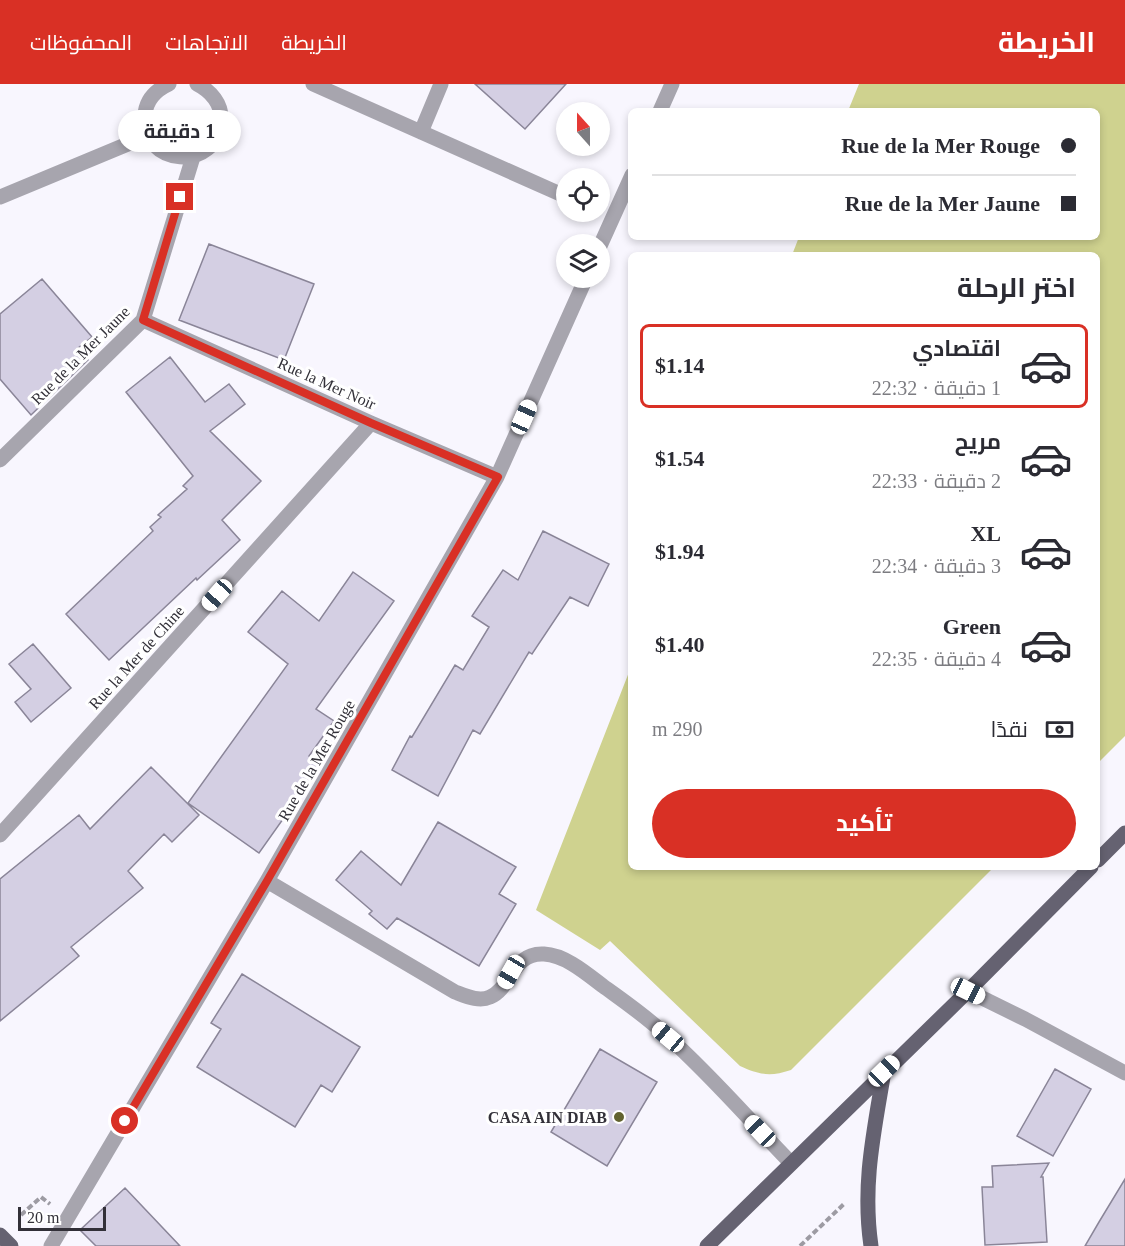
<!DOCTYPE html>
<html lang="ar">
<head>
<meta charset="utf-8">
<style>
	:root { --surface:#fff; --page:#f2f2f3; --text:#2b2b33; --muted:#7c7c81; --line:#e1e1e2; --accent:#d93025 }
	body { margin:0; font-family:"Times New Roman",Cairo,serif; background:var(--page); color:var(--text); direction:rtl; height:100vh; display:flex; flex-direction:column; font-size:22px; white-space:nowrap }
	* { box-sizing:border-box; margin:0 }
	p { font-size:20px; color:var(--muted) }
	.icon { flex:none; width:33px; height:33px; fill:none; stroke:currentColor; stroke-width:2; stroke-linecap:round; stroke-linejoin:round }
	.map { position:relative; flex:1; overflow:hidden; direction:ltr }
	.details { position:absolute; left:628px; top:168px; width:472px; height:618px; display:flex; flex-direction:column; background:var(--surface); border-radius:9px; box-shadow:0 3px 9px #0003; direction:rtl }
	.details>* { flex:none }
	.banner { position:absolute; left:628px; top:24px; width:472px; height:132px; border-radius:9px; box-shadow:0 3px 9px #0003; direction:rtl; display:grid; align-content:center; height:132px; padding:0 24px; background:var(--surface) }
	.needle { width:39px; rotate:339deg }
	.tools { position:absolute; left:556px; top:18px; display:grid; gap:12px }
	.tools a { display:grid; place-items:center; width:54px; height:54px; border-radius:50%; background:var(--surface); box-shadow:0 3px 9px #0003; font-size:30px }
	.scale { position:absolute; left:18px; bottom:15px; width:88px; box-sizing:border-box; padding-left:6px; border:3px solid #323038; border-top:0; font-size:16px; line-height:21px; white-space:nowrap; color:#323038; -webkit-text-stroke:4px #fff; paint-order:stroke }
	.end { position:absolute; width:27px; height:27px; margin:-14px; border:8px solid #d93025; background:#fff; box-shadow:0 0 0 3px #fff }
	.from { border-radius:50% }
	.bubble { position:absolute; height:42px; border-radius:21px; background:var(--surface); box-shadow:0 3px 9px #0003; font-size:20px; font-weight:700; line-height:42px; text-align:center; direction:rtl }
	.car { position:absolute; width:18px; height:36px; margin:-18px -9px; border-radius:8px; box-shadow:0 0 4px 2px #0007; background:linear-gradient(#fff 24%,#345 0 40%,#fff 0 76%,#345 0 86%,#fff 0) }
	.banner b { display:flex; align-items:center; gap:21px; height:57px; font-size:22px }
	.banner b+b { border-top:2px solid var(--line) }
	.banner i { width:15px; height:15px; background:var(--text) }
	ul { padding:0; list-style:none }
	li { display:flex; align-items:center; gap:18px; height:84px; margin:0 12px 9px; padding:0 12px; border:3px solid transparent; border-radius:9px }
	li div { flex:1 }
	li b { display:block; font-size:22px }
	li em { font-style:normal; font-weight:700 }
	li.on { border-color:var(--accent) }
	li>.icon { width:54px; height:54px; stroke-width:1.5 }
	h2 { padding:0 24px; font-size:27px; line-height:72px }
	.pay { display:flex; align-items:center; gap:15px; height:66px; padding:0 24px; font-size:22px }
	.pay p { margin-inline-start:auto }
	.primary-button { display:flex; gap:12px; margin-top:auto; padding:12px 24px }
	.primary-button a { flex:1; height:69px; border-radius:36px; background:var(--accent); color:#fff; font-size:24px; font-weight:700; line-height:69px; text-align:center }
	header { display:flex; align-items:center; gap:36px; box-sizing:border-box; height:84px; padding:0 30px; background:var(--accent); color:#fff }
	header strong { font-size:28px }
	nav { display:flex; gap:33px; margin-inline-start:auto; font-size:21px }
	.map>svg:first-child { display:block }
	.green { fill:#cfd28f }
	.building { fill:#d4cfe3; stroke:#8a8598; stroke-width:1.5 }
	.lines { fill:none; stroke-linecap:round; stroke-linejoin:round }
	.path { stroke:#9d9ba3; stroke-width:4; stroke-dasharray:6 3; stroke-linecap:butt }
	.minor { stroke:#a7a5ae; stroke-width:15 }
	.major { stroke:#656271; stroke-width:15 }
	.route { stroke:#d93025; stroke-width:8 }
	.poi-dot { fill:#61622f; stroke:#fff; stroke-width:2 }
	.labels { text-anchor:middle; stroke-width:6; stroke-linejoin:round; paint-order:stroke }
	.street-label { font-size:16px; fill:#323038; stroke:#fff }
	.poi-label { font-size:16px; font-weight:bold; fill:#323038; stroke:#fff; text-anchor:end }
</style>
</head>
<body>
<header>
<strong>الخريطة</strong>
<nav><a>الخريطة</a><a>الاتجاهات</a><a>المحفوظات</a></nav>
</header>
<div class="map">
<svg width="1125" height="1162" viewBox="0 0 1125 1162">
	<rect width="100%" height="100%" fill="#f8f6fe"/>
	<!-- green -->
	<path class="green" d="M859 0H1125V652L1098 679V171H792L799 153H1098V27H848Z
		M631 583 632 783H994L791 986C770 993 760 991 740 982L610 857 600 866 536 826Z"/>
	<!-- building -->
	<path class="building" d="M475 0H566L525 45Z
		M209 160 314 200 284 276 179 236Z
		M42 195 92 253 78 264 88 276 31 331 0 295V230Z
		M170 273 205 318 229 300 245 320 210 347 261 397 222 436 240 456 197 496 196 494 109 576 66 530 153 447 150 443 161 433 158 431 187 405 183 402 193 392 126 308Z
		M543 447 609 480 588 522 570 513 532 570 529 568 480 650 473 646 438 712 392 686 410 652 412 653 455 581 463 586 489 543 472 532 503 486 518 496Z
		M353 488 394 517 316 625 334 637 309 672 322 680 259 769 188 719 288 580 248 548 282 507 319 537Z
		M33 560 71 604 31 638 15 618 31 605 9 580Z
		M151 683 199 731 172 758 164 750 128 787 143 804 71 863 79 872 0 937V795L79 731 90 745Z
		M438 738 516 783 499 810 516 820 479 882 397 834 387 845 369 830 372 827 336 796 361 767 401 801Z
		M242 890 360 963 332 1008 321 1001 295 1043 197 983 221 945 211 939Z
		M600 965 657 998 607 1082 551 1048Z
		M1055 985 1091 1005 1053 1072 1017 1052Z
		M1049 1079 1041 1093H1043L1047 1158 985 1161 982 1103H993L992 1082Z
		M1125 1095V1162H1085L1099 1138Z
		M125 1104 180 1162H96L80 1146Z"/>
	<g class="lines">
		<!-- path -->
		<path class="path" d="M21 1131 41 1113 50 1120
			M800 1162 845 1119"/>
		<!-- minor -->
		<path class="minor" d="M169 0C156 6 146 16 145 31 140 83 218 89 221 36 222 20 211 7 197 0
			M313 0 567 113
			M660 27 672 0
			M421 48 441 0
			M0 113 147 52
			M600 162 632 91
			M143 236 371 339 497 393
			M0 376 143 236 193 73
			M0 751 371 339
			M267 797 455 908C466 912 479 918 490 913 511 905 512 868 544 870 565 871 586 889 603 902 625 918 647 933 667 952 711 991 750 1037 791 1079
			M968 907 1025 935 1125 989
			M51 1162 267 797 497 393 586 194"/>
		<!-- major -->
		<path class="major" d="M1098 776 1125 749
			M0 1151 11 1162
			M707 1162 968 907 1091 783
			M871 1162C862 1100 874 1048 884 987"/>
	</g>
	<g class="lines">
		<!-- route -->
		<path class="route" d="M125 1037 267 797 498 393 371 339 143 236 180 113"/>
	</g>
	<!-- markers -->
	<circle class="poi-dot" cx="619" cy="1033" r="6"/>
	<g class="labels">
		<!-- street labels -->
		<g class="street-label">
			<text transform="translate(80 271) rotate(-45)" y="6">Rue de la Mer Jaune</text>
			<text transform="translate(327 299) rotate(24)" y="6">Rue la Mer Noir</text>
			<text transform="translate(136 573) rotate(-48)" y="6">Rue la Mer de Chine</text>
			<text transform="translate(316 676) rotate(-60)" y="6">Rue de la Mer Rouge</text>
		</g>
		<!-- poi labels -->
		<g class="poi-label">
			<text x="607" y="1039">CASA AIN DIAB</text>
		</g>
	</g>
</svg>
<div class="tools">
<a><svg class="needle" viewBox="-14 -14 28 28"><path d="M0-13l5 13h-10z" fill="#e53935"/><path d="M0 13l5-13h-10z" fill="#7c7c81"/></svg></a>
<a><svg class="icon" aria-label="locate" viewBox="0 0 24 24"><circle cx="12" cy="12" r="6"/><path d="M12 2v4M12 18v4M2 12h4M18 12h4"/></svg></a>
<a><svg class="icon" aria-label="layers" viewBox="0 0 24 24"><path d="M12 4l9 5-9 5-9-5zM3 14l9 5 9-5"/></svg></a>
</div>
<div class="scale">20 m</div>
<i class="end from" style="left:125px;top:1037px"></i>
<i class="end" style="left:180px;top:113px"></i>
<div class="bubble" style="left:118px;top:26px;width:123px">1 دقيقة</div>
<i class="car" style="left:524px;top:333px;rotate:24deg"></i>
<i class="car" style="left:217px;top:511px;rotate:222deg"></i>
<i class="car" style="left:511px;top:888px;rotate:210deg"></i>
<i class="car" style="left:968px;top:907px;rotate:116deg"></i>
<i class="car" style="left:668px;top:953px;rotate:310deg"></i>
<i class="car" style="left:884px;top:987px;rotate:46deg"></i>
<i class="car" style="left:760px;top:1047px;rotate:316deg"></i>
<div class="banner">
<b><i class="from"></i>Rue de la Mer Rouge</b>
<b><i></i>Rue de la Mer Jaune</b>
</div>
<section class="details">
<h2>اختر الرحلة</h2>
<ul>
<li class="on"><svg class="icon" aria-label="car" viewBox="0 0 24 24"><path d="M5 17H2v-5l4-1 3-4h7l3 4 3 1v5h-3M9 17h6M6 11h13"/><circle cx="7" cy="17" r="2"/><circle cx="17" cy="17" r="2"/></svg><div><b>اقتصادي</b><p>1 دقيقة · 22:32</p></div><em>$1.14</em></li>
<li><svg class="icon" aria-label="car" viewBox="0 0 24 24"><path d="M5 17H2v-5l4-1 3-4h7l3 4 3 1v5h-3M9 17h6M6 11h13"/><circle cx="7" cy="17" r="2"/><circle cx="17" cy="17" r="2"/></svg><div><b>مريح</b><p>2 دقيقة · 22:33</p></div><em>$1.54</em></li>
<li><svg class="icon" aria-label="car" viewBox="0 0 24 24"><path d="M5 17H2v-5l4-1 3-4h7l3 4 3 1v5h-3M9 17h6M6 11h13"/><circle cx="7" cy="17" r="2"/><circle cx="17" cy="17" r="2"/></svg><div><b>XL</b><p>3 دقيقة · 22:34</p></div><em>$1.94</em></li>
<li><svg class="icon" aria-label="car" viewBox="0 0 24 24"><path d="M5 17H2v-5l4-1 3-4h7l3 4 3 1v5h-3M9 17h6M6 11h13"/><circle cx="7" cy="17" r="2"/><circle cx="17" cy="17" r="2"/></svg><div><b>Green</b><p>4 دقيقة · 22:35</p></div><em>$1.40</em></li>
</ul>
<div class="pay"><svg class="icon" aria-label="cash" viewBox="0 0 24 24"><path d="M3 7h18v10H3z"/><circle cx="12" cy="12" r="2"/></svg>نقدًا<p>290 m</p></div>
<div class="primary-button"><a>تأكيد</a></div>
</section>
</div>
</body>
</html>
